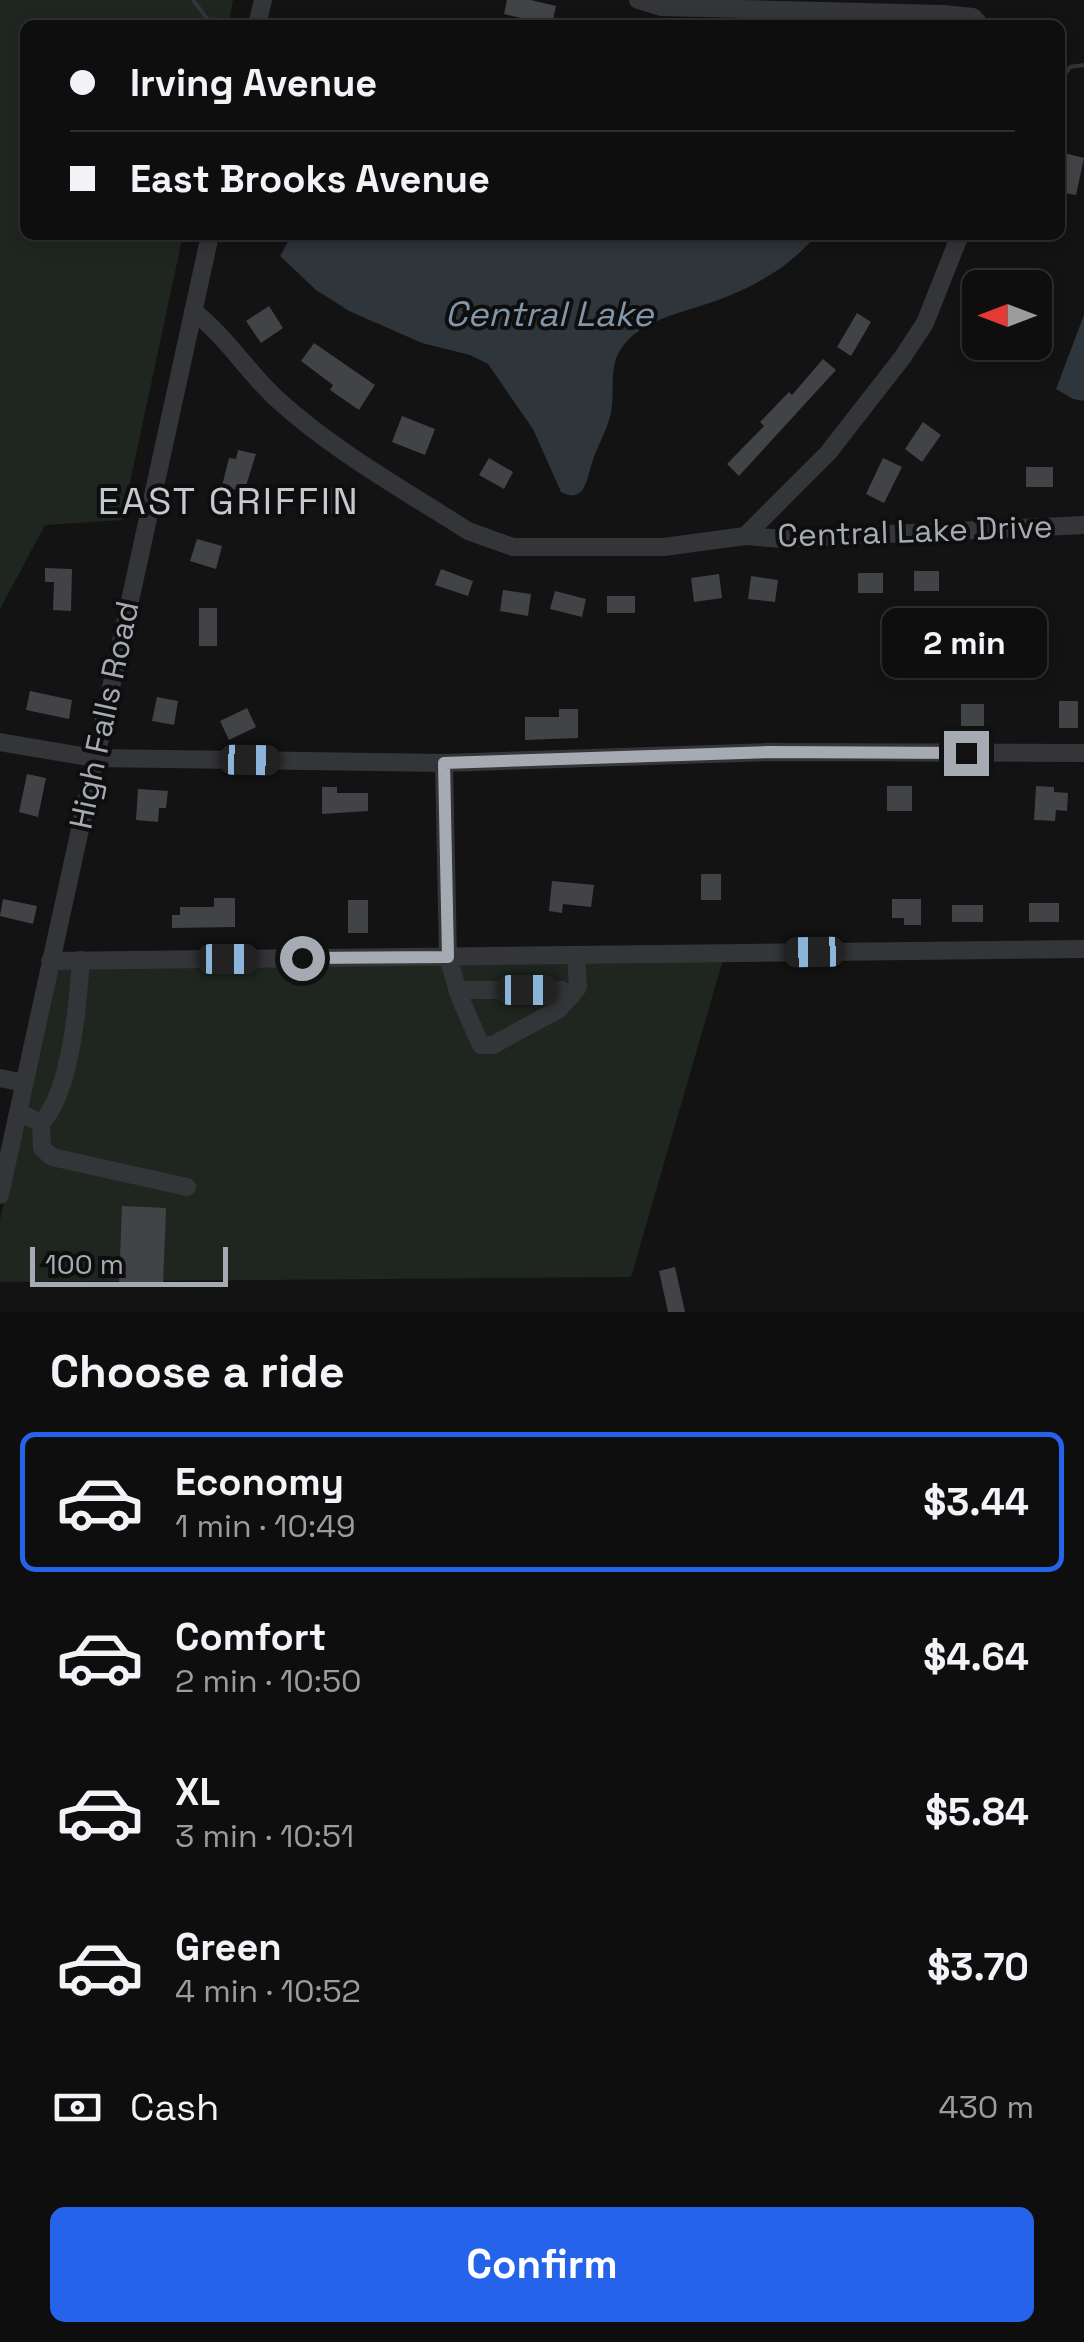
<!DOCTYPE html>
<html lang="en">
<head>
<meta charset="utf-8">
<style>
	:root { --surface:#0e0e0f; --page:#171718; --text:#f1f3f6; --muted:#9b9c9e; --line:#2e2e2f; --accent:#2563eb }
	body { margin:0; font-family:"Space Grotesk",sans-serif; background:var(--page); color:var(--text); height:100vh; display:flex; flex-direction:column; font-size:38px; white-space:nowrap }
	* { box-sizing:border-box; margin:0 }
	p { font-size:32px; color:var(--muted) }
	.icon { flex:none; width:55px; height:55px; fill:none; stroke:currentColor; stroke-width:2; stroke-linecap:round; stroke-linejoin:round }
	.map { position:relative; height:1312px; overflow:hidden }
	.sheet { display:flex; flex-direction:column; background:var(--surface); flex:1 }
	.sheet>* { flex:none }
	.guide { position:absolute; left:20px; top:20px; width:1045px; height:220px; border-radius:15px; box-shadow:0 5px 15px #0003,0 0 0 2px var(--line); display:grid; align-content:center; height:220px; padding:0 50px; background:var(--surface) }
	.needle { width:65px; rotate:270deg }
	.controls { position:absolute; left:962px; top:270px; display:grid; gap:20px }
	.controls a { display:grid; place-items:center; width:90px; height:90px; border-radius:15px; background:var(--surface); box-shadow:0 5px 15px #0003,0 0 0 2px var(--line); font-size:50px }
	.scale { position:absolute; left:30px; bottom:25px; width:198px; box-sizing:border-box; padding-left:10px; border:5px solid #a6aab3; border-top:0; font-size:28px; line-height:35px; white-space:nowrap; color:#a6aab3; -webkit-text-stroke:8px #0e0e0f; paint-order:stroke }
	.end { position:absolute; width:45px; height:45px; margin:-22px; border:12px solid #a6aab3; background:#111; box-shadow:0 0 0 5px #111 }
	.from { border-radius:50% }
	.bubble { position:absolute; height:70px; border-radius:15px; background:var(--surface); box-shadow:0 5px 15px #0003,0 0 0 2px var(--line); font-size:32px; font-weight:800; line-height:70px; text-align:center }
	.car { position:absolute; width:30px; height:60px; margin:-30px -15px; border-radius:12px; box-shadow:0 0 8px 2px #0007; background:linear-gradient(#222 24%,#8ab4d8 0 40%,#222 0 76%,#8ab4d8 0 86%,#222 0) }
	.guide b { display:flex; align-items:center; gap:35px; height:95px; font-size:38px }
	.guide b+b { border-top:2px solid var(--line) }
	.guide i { width:25px; height:25px; background:var(--text) }
	ul { padding:0; list-style:none }
	li { display:flex; align-items:center; gap:30px; height:140px; margin:0 20px 15px; padding:0 30px; border:5px solid transparent; border-radius:15px }
	li div { flex:1 }
	li b { display:block; font-size:38px }
	li em { font-style:normal; font-weight:800 }
	li.selected { border-color:var(--accent) }
	li>.icon { width:90px; height:90px; stroke-width:1.5 }
	h2 { padding:0 50px; font-size:45px; line-height:120px }
	.pay { display:flex; align-items:center; gap:25px; height:110px; padding:0 50px; font-size:38px }
	.pay p { margin-inline-start:auto }
	.action { display:flex; gap:20px; margin-top:auto; padding:20px 50px }
	.action a { flex:1; height:115px; border-radius:15px; background:var(--accent); color:#fff; font-size:40px; font-weight:800; line-height:115px; text-align:center }
	.map>svg:first-child { display:block }
	.green { fill:#1f2620 }
	.water { fill:#2e353b }
	.lines { fill:none; stroke-linecap:round; stroke-linejoin:round }
	.stream { stroke:#2e353b; stroke-width:4 }
	.building { fill:#424347 }
	.minor { stroke:#343538; stroke-width:18 }
	.route { stroke:#a6aab3; stroke-width:12 }
	.labels { text-anchor:middle; stroke-width:8; stroke-linejoin:round; paint-order:stroke }
	.street-label { font-size:32px; fill:#a6aab3; stroke:#0e0e0f }
	.water-label { font-size:35px; font-style:italic; fill:#8196aa; stroke:#0e0e0f }
	.quarter-label { font-size:38px; letter-spacing:2.5px; fill:#c6c9cf; stroke:#0e0e0f }
</style>
</head>
<body>
<div class="map">
<svg width="1084" height="1312" viewBox="0 0 1084 1312">
	<rect width="100%" height="100%" fill="#131314"/>
	<!-- green -->
	<path class="green" d="M0 0H233L228 25H25V235H183L122 520 45 525 0 609Z
		M725 953 631 1277 0 1282V1220L54 963Z"/>
	<!-- water -->
	<path class="water" d="M292 235H816C791 266 757 285 721 299 688 312 638 318 619 352 609 370 615 393 611 413 607 431 597 446 592 463 586 481 585 504 561 492L533 429 488 364 470 355 422 343 349 311 316 290 280 256Z
		M1084 315V401L1073 399 1056 389Z"/>
	<g class="lines">
		<!-- stream -->
		<path class="stream" d="M193 0 212 25
			M1060 82 1070 67 1084 65"/>
	</g>
	<!-- building -->
	<path class="building" d="M507 0H531L556 6 552 25 504 14Z
		M1060 152 1084 158 1076 195 1060 192Z
		M269 306 283 328 261 343 246 321Z
		M857 313 871 322 851 356 837 347Z
		M314 343 375 385 359 410 330 390 333 385 301 361Z
		M823 359 836 370 739 476 727 464 764 426 760 422 789 392 792 395Z
		M402 416 435 429 425 455 392 442Z
		M923 422 941 435 922 462 905 449Z
		M238 450 256 454 244 492 222 486 229 458 236 459Z
		M489 458 513 472 504 489 479 475Z
		M883 458 902 467 884 503 866 494Z
		M1026 467H1053V487H1026Z
		M332 486 351 497 339 518 320 507Z
		M197 539 222 546 216 569 190 561Z
		M45 568 72 569 71 611 53 610 54 582H45Z
		M441 569 473 581 468 596 435 585Z
		M914 571H939V591H914Z
		M858 573H883V593H858Z
		M719 574 722 598 694 602 691 578Z
		M751 576 778 580 775 602 748 599Z
		M503 590 531 594 528 616 500 611Z
		M555 591 586 599 582 617 550 609Z
		M607 596H635V613H607Z
		M199 608H217V646H199Z
		M30 691 72 700 69 719 26 710Z
		M157 697 178 701 174 725 152 721Z
		M1059 701H1078V728H1059Z
		M961 704H984V727H961Z
		M247 708 256 727 229 740 220 721Z
		M559 709H578V738L525 740V717H559Z
		M27 774 46 778 38 817 19 812Z
		M887 786H912V811H887Z
		M1036 786 1054 787V792L1068 793 1067 811 1056 810 1055 821 1034 820Z
		M322 787H337V793H368V811L322 814Z
		M138 789 168 791 166 808H159L158 822 136 820Z
		M701 874H721V900H701Z
		M552 881 594 885 591 907 563 904 562 913 549 911Z
		M214 898H235V927L172 928V915H180V907H214Z
		M3 899 37 906 33 924 0 916Z
		M892 899H921V925H904V918H892Z
		M348 900H368V933H348Z
		M1029 903H1059V922H1029Z
		M952 905H983V922H952Z
		M122 1206 166 1208 163 1286 119 1285Z
		M675 1267 685 1312H668L659 1271Z"/>
	<g class="lines">
		<!-- minor -->
		<path class="minor" d="M638 0 661 7 943 14 973 17 980 25
			M257 25 263 0
			M193 311C227 337 247 372 278 400 334 451 404 490 468 531L513 547H664L745 536 828 453 902 358 925 323 960 235
			M745 536 782 539 1084 525
			M0 742 94 758 444 763 768 752 1084 753
			M444 763 448 957 460 998 481 1045H493L559 1009 578 987 576 955
			M50 961 1084 949
			M457 990H562L571 996
			M0 1078 24 1083
			M18 1112 41 1123 42 1148 52 1157 187 1187
			M41 1123C71 1093 78 1002 81 960
			M0 1195 210 235"/>
	</g>
	<g class="lines">
		<!-- route -->
		<path class="route" d="M302 958 448 957 444 763 768 752 966 753"/>
	</g>
	<g class="labels">
		<!-- street labels -->
		<g class="street-label">
			<text transform="translate(915 531) rotate(-2)" y="11">Central Lake Drive</text>
			<text transform="translate(104 715) rotate(-78)" y="11">High Falls Road</text>
		</g>
		<!-- water labels -->
		<g class="water-label">
			<text x="549" y="326">Central Lake</text>
		</g>
		<!-- quarter labels -->
		<g class="quarter-label">
			<text x="229" y="514">EAST GRIFFIN</text>
		</g>
	</g>
</svg>
<div class="controls">
<a><svg class="needle" viewBox="-14 -14 28 28"><path d="M0-13l5 13h-10z" fill="#e53935"/><path d="M0 13l5-13h-10z" fill="#9b9c9e"/></svg></a>
</div>
<div class="scale">100 m</div>
<i class="end from" style="left:302px;top:958px"></i>
<i class="end" style="left:966px;top:753px"></i>
<div class="bubble" style="left:882px;top:608px;width:165px">2 min</div>
<i class="car" style="left:250px;top:760px;rotate:91deg"></i>
<i class="car" style="left:814px;top:952px;rotate:269deg"></i>
<i class="car" style="left:228px;top:959px;rotate:90deg"></i>
<i class="car" style="left:527px;top:990px;rotate:90deg"></i>
<div class="guide">
<b><i class="from"></i>Irving Avenue</b>
<b><i></i>East Brooks Avenue</b>
</div>
</div>
<section class="sheet">
<h2>Choose a ride</h2>
<ul>
<li class="selected"><svg class="icon" aria-label="car" viewBox="0 0 24 24"><path d="M5 17H2v-5l4-1 3-4h7l3 4 3 1v5h-3M9 17h6M6 11h13"/><circle cx="7" cy="17" r="2"/><circle cx="17" cy="17" r="2"/></svg><div><b>Economy</b><p>1 min · 10:49</p></div><em>$3.44</em></li>
<li><svg class="icon" aria-label="car" viewBox="0 0 24 24"><path d="M5 17H2v-5l4-1 3-4h7l3 4 3 1v5h-3M9 17h6M6 11h13"/><circle cx="7" cy="17" r="2"/><circle cx="17" cy="17" r="2"/></svg><div><b>Comfort</b><p>2 min · 10:50</p></div><em>$4.64</em></li>
<li><svg class="icon" aria-label="car" viewBox="0 0 24 24"><path d="M5 17H2v-5l4-1 3-4h7l3 4 3 1v5h-3M9 17h6M6 11h13"/><circle cx="7" cy="17" r="2"/><circle cx="17" cy="17" r="2"/></svg><div><b>XL</b><p>3 min · 10:51</p></div><em>$5.84</em></li>
<li><svg class="icon" aria-label="car" viewBox="0 0 24 24"><path d="M5 17H2v-5l4-1 3-4h7l3 4 3 1v5h-3M9 17h6M6 11h13"/><circle cx="7" cy="17" r="2"/><circle cx="17" cy="17" r="2"/></svg><div><b>Green</b><p>4 min · 10:52</p></div><em>$3.70</em></li>
</ul>
<div class="pay"><svg class="icon" aria-label="cash" viewBox="0 0 24 24"><path d="M3 7h18v10H3z"/><circle cx="12" cy="12" r="2"/></svg>Cash<p>430 m</p></div>
<div class="action"><a>Confirm</a></div>
</section>
</body>
</html>
